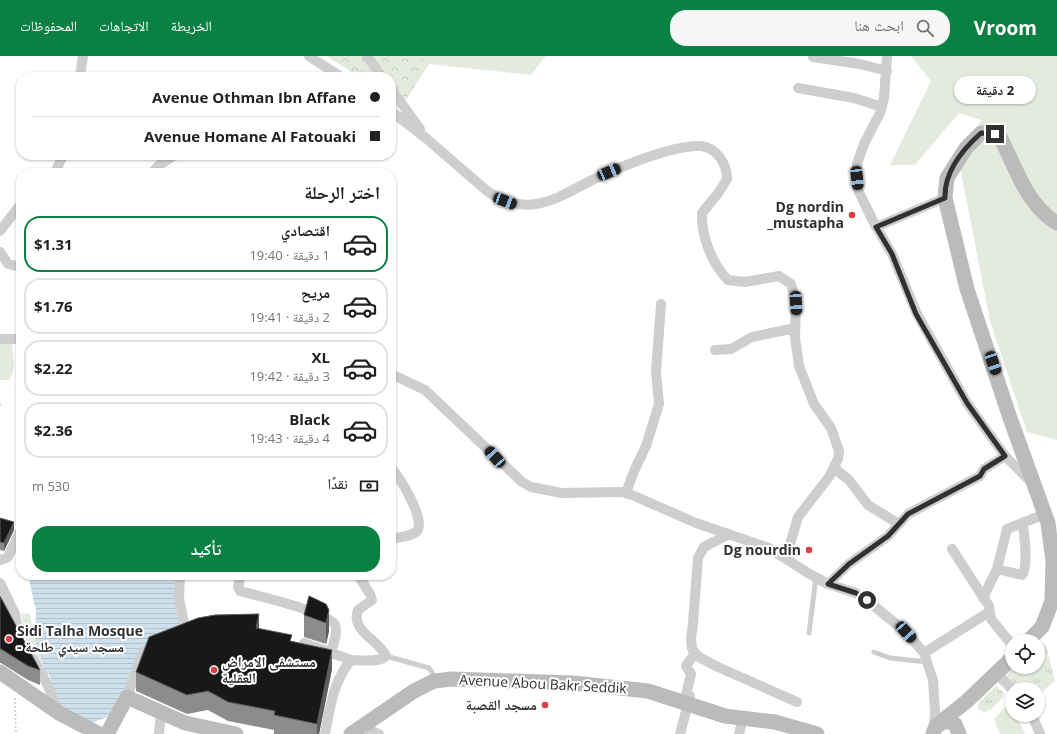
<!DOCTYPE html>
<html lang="ar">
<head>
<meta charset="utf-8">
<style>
	:root { --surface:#fff; --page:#f6f6f6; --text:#202124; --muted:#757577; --line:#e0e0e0; --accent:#0b8043 }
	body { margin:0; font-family:"Open Sans","Noto Naskh Arabic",sans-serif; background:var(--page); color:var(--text); direction:rtl; height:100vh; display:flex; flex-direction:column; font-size:15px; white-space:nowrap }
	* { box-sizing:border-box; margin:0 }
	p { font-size:13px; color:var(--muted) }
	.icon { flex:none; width:22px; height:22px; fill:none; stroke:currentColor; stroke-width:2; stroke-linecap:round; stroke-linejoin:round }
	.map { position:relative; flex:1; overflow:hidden; direction:ltr }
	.drawer { position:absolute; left:16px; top:112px; width:380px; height:412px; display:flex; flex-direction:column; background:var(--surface); border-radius:16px; box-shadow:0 1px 3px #0004; direction:rtl }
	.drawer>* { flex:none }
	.banner { position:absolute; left:16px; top:16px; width:380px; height:88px; border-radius:16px; box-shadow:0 1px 3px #0004; direction:rtl; display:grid; align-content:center; height:88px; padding:0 16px; background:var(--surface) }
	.controls { position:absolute; left:1005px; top:578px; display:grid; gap:8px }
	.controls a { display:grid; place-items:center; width:40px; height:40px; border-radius:50%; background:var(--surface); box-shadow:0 1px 3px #0004; font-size:20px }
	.end { position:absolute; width:18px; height:18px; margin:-9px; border:5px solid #313131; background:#fff; box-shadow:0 0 0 2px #fff }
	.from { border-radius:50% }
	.bubble { position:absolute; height:28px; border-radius:14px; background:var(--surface); box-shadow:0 1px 3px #0004; font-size:13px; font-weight:700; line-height:28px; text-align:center; direction:rtl }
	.car { position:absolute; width:12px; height:24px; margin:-12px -6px; border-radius:5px; box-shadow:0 0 3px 1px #0007; background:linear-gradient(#222 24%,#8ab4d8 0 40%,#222 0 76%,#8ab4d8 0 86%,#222 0) }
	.banner b { display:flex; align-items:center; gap:14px; height:38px; font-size:15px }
	.banner b+b { border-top:1px solid var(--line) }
	.banner i { width:10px; height:10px; background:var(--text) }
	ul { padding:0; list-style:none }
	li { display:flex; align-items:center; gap:12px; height:56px; margin:0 8px 6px; padding:0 8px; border:2px solid var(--line); border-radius:16px }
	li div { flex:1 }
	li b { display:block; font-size:15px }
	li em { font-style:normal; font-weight:700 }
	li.on { border-color:var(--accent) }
	li>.icon { width:36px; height:36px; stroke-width:1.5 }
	h2 { padding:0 16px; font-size:18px; line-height:48px }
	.pay { display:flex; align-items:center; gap:10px; height:44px; padding:0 16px; font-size:15px }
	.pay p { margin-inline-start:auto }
	.action { display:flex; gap:8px; margin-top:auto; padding:8px 16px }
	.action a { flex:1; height:46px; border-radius:16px; background:var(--accent); color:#fff; font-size:16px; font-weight:700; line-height:46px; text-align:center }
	header { display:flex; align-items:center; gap:24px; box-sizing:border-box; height:56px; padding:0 20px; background:var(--accent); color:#fff }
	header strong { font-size:19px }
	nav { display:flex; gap:22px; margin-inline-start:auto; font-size:14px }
	.search { width:280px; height:36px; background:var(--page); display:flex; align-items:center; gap:10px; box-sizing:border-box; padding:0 14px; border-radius:16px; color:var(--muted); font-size:15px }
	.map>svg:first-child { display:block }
	.green { fill:#e4eade }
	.forest { fill:url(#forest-crowns) }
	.park { fill:url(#park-tufts) }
	.water { fill:url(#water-rules) }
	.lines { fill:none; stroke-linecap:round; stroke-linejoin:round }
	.path { stroke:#cbcbcb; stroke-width:1.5; stroke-dasharray:2 2; stroke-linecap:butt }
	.lane { stroke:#cecece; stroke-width:5 }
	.street { stroke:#cecece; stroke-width:10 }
	.secondary { stroke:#bbb; stroke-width:15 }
	.wall { fill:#8c8c8c }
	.shaded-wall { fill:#5d5d5d }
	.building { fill:#181818; stroke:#5d5d5d }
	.route { stroke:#313131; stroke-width:5 }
	.poi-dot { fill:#df3d46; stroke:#fff; stroke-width:1.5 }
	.labels { text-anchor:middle; stroke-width:4; stroke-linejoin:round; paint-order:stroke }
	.poi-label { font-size:14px; font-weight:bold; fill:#313131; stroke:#fff; text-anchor:end }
	.street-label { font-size:14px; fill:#313131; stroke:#fff }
</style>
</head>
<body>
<header>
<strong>Vroom</strong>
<div class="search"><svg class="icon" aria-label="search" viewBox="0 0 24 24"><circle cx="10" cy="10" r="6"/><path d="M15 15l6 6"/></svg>ابحث هنا</div>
<nav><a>الخريطة</a><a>الاتجاهات</a><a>المحفوظات</a></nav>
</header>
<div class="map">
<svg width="1057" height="678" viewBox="0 0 1057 678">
	<defs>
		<pattern id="forest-crowns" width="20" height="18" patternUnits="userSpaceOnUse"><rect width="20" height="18" fill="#e4eade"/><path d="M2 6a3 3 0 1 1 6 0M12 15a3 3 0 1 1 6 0" fill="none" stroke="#c4c9bf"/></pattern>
		<pattern id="park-tufts" width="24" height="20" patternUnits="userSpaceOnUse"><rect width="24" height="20" fill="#e4eade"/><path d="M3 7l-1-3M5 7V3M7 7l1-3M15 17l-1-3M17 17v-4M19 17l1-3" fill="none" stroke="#c4c9bf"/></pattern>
		<pattern id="water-rules" width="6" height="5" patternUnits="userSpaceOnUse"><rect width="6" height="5" fill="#cee0ec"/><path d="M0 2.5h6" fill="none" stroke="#b1c1cb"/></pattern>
	</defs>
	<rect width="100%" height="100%" fill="#fff"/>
	<!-- green -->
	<path class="green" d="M419 0H546L531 19 429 8Z
		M911 0H1057V384L1027 376 990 265 960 111 981 64 959 57 915 109H890L931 25Z
		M12 287 14 309 13 317 9 324H0V288Z
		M21 557 30 558 35 585 46 619 42 620 27 589Z
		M1006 650 1011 652 1012 659H1016L1025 678H1000L994 663Z"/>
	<!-- forest -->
	<path class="forest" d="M327 0H419L429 8 402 50 391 42V21H359Z"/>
	<!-- park -->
	<path class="park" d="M1038 586 1046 589 1055 625 1043 635 1038 646V633H1015L1004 620 1012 611H1038Z
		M996 630 1004 637V641L990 654 984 656 978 653V650L979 646Z"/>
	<!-- water -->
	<path class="water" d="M28 519H174L179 525 184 575 125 637 109 660 95 666H82L62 655 48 616 47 622 35 584 36 555Z"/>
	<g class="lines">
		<!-- path -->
		<path class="path" d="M0 349H1
			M15 642 16 678"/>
		<!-- lane -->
		<path class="lane" d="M809 577 816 521
			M874 596 890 602 927 606
			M386 600 429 612 433 618 434 624"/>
		<!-- street -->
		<path class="street" d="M309 0 341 21
			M367 0 382 21
			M887 0 884 42 880 57 864 88 857 108 858 134 873 165 892 198 917 258 967 347 1005 400 1031 426
			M813 1 860 8 887 15
			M80 21 83 0
			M798 32 854 42 882 51
			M391 33 420 73
			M391 55 427 83 487 135C502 145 518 151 536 148 556 145 574 133 592 124 617 112 674 88 701 90 717 92 727 108 727 123L719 136 702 157C701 180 712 208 728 224L745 226 779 220 791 228 796 247 795 281 799 310 814 348 831 372 839 395 838 403 829 421 798 461 786 502
			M55 117 63 99
			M152 117 159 109 175 99
			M876 171 945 142
			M0 175 21 148
			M0 196 8 208 21 211
			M0 283H21
			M715 294 731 293 752 281 795 272
			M391 318 425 334 522 426 531 431 562 437 622 436 632 439 696 467 769 492 808 517 828 528 856 537 874 550 906 576 924 597 933 624 935 656 934 674
			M391 412C400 421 426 464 417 475 412 481 398 481 391 483
			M834 412 849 424 868 449 899 468
			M626 437 634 415 646 390 659 348 656 316 661 248
			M729 478 704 491 698 502 693 567 691 583 692 593 699 601 718 611 797 646
			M952 493 989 550 991 563 1012 589
			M0 504 8 501 21 474
			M997 513 1022 519C1029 510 1024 480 1023 467
			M180 519 179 542 185 572 181 578
			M241 519 238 531 240 535C255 539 331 557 335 569 338 577 333 589 331 596
			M0 527 15 558 19 577
			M828 528 849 508 888 480 908 458 980 420 984 413 1005 400
			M983 542 997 513 1007 473 1045 458
			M304 587 351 604C333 626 330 651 325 678
			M924 597 989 556
			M33 603 47 628 58 656
			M351 604C361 604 379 607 386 600 379 584 350 575 358 554L372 544 370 538 358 519
			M996 617 1012 633
			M127 641 143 596 151 590
			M1032 659 1040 678
			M363 671 379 678
			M159 678 161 657
			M680 678 690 640 686 639 691 618 686 610 695 597
			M739 678 743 662"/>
		<!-- secondary -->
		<path class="secondary" d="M1028 585 1042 571 1052 545 1053 505 1048 467 1010 362 967 233 945 142 947 122 966 92 981 77 995 78 1000 81C1016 111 1026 149 1057 167
			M0 616 59 657 99 678
			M942 665 967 645 1012 602
			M107 678 127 641 185 667 236 678
			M351 678 414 635 434 625 452 623 573 627 648 635 725 660 775 666 817 678
			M933 678 936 670 946 665 955 668 959 678"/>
	</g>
	<!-- wall -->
	<path class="wall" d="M0 462 14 474 4 495 0 494Z
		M21 468V496L18 495V474Z
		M0 540 40 614V629L28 624 1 607H0Z
		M326 548 329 575 326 588 304 581V559Z
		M259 572 292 585 332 613 319 678H274V674L228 665 208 654 187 658 136 635V616Z"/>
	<!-- shaded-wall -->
	<path class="shaded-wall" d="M14 466V474L4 495V487Z
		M329 554V575L326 588V567Z
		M259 558V577L256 572Z
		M332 594V613L319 678H317V668Z"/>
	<!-- building -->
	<path class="building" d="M0 462 14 466 4 487 0 486Z
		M21 468V475L18 474Z
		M0 540 40 614 28 610 1 593H0Z
		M309 540 326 548 329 554 326 567 304 559Z
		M259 558 256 572 292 579 290 585 332 594 317 668 274 659 275 655 228 646 208 635 187 639 136 616 149 581 198 562 215 559Z"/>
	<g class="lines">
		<!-- route -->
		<path class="route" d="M867 544 856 537 828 528 849 508 888 480 908 458 980 420 984 413 1005 400 967 347 916 258 892 198 876 171 945 142C944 116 963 93 981 77L995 78"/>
	</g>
	<!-- markers -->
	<g class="poi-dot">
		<circle cx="852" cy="159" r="4"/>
		<circle cx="809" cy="494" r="4"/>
		<circle cx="9" cy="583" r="4"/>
		<circle cx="214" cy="614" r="4"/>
		<circle cx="545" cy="649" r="4"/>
	</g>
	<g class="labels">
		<!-- poi labels -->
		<g class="poi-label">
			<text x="844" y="156">Dg nordin<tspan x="844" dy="16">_mustapha</tspan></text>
			<text x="801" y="499">Dg nourdin</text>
			<text x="17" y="580" text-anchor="start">Sidi Talha Mosque<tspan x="17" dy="16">- مسجد سيدي طلحة</tspan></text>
			<text x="222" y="611" text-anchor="start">مستشفى الامراض<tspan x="222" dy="16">العقلية</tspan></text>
			<text x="537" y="654">مسجد القصبة</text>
		</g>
		<!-- street labels -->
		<g class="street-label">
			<text transform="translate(543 628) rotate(3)" y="5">Avenue Abou Bakr Seddik</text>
		</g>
	</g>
</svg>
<div class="controls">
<a><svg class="icon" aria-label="locate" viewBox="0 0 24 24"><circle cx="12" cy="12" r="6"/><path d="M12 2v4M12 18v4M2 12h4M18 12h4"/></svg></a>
<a><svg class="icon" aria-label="layers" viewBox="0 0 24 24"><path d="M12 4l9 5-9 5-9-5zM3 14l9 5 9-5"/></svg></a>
</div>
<i class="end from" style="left:867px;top:544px"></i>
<i class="end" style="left:995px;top:78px"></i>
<div class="bubble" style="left:954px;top:20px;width:82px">2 دقيقة</div>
<i class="car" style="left:609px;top:116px;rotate:67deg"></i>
<i class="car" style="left:857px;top:122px;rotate:174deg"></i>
<i class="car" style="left:505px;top:145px;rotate:111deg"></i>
<i class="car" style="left:796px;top:247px;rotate:177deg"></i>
<i class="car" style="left:993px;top:307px;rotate:161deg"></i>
<i class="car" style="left:495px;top:401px;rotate:318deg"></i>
<i class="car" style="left:906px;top:576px;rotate:138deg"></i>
<div class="banner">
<b><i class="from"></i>Avenue Othman Ibn Affane</b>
<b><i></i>Avenue Homane Al Fatouaki</b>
</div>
<section class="drawer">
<h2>اختر الرحلة</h2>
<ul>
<li class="on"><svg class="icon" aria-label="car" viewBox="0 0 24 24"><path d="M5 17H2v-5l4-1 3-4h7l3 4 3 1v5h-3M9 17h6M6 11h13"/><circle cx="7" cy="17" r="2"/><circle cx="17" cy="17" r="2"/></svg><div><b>اقتصادي</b><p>1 دقيقة · 19:40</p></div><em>$1.31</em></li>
<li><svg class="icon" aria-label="car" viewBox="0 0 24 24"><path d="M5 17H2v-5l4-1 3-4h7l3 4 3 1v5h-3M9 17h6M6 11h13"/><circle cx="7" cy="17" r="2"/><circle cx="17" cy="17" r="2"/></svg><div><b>مريح</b><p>2 دقيقة · 19:41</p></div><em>$1.76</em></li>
<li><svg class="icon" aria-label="car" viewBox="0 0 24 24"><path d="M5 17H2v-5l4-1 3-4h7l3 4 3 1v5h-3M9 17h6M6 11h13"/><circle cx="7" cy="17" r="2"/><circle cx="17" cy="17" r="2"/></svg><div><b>XL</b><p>3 دقيقة · 19:42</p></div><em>$2.22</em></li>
<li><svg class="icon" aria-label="car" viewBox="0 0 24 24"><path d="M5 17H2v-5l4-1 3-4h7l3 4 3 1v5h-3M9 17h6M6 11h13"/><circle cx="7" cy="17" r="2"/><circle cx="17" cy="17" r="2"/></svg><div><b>Black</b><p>4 دقيقة · 19:43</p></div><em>$2.36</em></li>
</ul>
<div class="pay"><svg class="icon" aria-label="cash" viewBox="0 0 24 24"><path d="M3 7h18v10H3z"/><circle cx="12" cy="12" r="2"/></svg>نقدًا<p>530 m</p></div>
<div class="action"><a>تأكيد</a></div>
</section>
</div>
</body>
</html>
